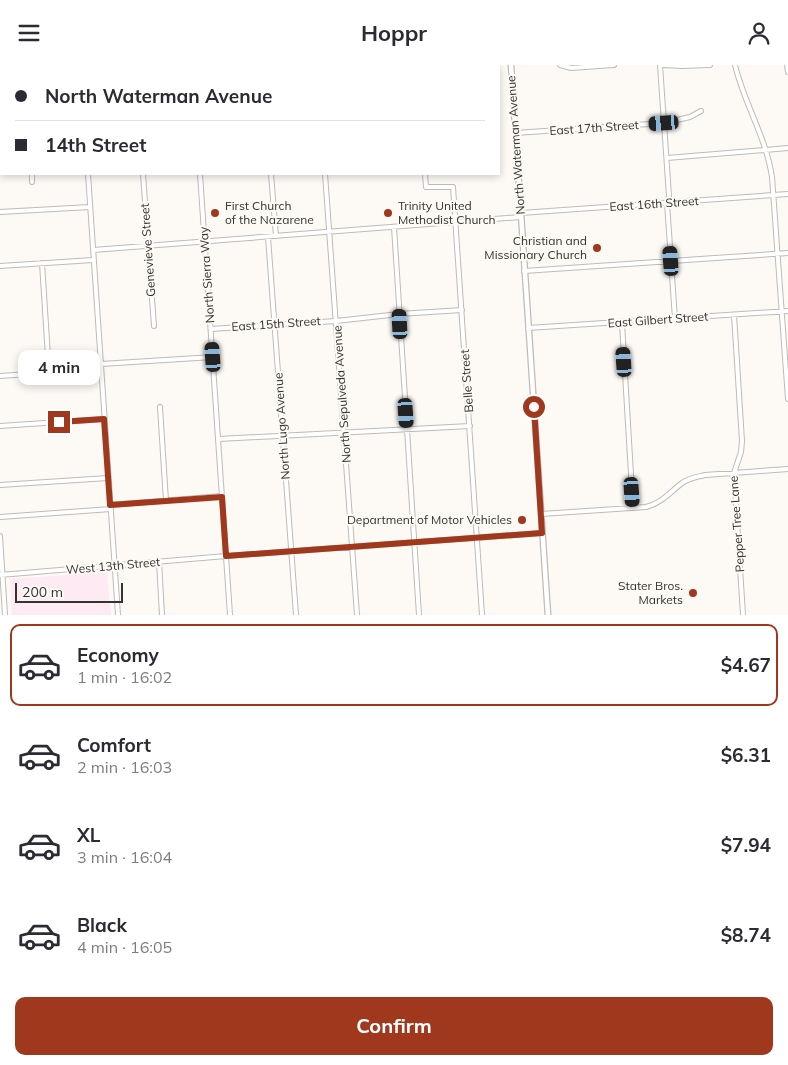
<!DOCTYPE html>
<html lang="en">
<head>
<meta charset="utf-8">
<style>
	:root { --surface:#fff; --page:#f2f2f3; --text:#2b2b33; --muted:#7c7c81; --line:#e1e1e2; --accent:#a0381e }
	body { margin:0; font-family:Mulish,sans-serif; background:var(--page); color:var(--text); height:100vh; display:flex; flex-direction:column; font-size:19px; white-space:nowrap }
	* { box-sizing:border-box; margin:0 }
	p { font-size:16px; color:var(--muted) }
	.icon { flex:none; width:28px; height:28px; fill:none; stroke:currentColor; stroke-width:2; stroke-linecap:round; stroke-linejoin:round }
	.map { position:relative; height:550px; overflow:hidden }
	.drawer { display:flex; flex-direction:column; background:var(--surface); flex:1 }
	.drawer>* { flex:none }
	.banner { position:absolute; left:0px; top:0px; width:500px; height:110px; box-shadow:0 2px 8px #0003; display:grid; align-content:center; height:110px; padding:0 15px; background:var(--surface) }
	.scale { position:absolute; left:15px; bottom:12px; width:108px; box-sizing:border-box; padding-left:5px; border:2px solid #343331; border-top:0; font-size:14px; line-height:18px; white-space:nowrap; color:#343331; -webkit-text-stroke:4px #fdf9f4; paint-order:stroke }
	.end { position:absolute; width:22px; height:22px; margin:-11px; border:6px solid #a0381e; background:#fff; box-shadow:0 0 0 2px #fff }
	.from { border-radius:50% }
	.bubble { position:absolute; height:35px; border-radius:10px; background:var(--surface); box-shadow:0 2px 8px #0003; font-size:16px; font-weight:700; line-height:35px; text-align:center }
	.car { position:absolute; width:15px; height:30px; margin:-15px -8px; border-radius:6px; box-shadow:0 0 4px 1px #0007; background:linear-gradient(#222 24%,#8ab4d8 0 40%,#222 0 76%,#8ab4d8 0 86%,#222 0) }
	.banner b { display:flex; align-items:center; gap:18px; height:48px; font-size:19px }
	.banner b+b { border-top:1px solid var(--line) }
	.banner i { width:12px; height:12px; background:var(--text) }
	ul { padding:9px 0 0; list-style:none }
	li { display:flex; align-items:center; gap:15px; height:82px; margin:0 10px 8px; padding:0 5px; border:2px solid transparent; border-radius:10px }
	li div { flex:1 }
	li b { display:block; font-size:19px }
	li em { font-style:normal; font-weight:700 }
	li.current { border-color:var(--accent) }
	li>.icon { width:45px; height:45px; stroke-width:1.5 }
	.primary-button { display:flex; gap:10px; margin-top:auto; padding:10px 15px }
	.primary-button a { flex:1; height:58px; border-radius:10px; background:var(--accent); color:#fff; font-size:20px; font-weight:700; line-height:58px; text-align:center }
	header { display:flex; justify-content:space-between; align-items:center; height:65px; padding:0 15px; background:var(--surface); font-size:22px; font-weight:700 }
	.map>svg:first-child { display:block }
	.education { fill:#feeaf2 }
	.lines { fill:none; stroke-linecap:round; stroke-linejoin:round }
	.minor-casing { stroke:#bfbbb6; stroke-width:6 }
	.major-casing { stroke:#bfbbb6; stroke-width:7 }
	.minor { stroke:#fff; stroke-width:4 }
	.major { stroke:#fff; stroke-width:4.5 }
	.route { stroke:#a0381e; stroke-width:6 }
	.poi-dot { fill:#a0381e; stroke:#fdf9f4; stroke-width:2 }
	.labels { text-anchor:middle; stroke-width:4; stroke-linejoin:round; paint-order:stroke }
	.street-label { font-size:12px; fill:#343331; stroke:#fdf9f4 }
	.poi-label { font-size:12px; fill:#343331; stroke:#fdf9f4; text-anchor:end }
</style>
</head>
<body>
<header><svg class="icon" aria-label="menu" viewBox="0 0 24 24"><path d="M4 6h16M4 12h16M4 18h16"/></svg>Hoppr<svg class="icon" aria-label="person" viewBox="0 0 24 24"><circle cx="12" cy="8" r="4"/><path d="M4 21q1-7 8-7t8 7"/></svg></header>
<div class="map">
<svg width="788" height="550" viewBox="0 0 788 550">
	<rect width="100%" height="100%" fill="#fdf9f4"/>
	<!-- education -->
	<path class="education" d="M107 507 111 550H12L10 514Z"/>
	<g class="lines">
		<!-- minor casing -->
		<g class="minor-casing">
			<path id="minor" d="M24 0V1
				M80 0V1
				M136 0 137 1
				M192 0V1
				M264 0V1
				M317 0 318 1
				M560 0 571 3 614 0
				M660 0 669 131 667 138 675 254
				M663 0 682 1 710 0
				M735 0C744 38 766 72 772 112L788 334
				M787 0 788 7
				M275 1 294 0
				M0 21H1
				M515 68 664 58 690 52 701 46
				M667 93 788 83
				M32 109V117
				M88 109 118 550
				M143 109 154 261
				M200 109 230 550
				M271 109 276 171
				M325 109 357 550
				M425 109 426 122H453L482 550
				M0 147 90 142
				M521 148 788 129
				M394 162 419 550
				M268 172 296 550
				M93 185 521 152
				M42 198 49 307
				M0 201 93 195
				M524 206 788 188
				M734 250 742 376 741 387 734 408 743 550
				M622 258 633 443
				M528 263 788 246
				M211 264 336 256 399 249 462 245
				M101 299 213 292
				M0 311 101 304
				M160 342 166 436
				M0 361 104 354
				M218 374 470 361
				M0 420 108 413
				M110 440 222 431
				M541 449 646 442C662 438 670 427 682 418 689 413 697 412 705 410L788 404
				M0 452 111 444
				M0 471 5 550
				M159 496 162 550
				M0 510 226 491 542 468"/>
		</g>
		<!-- major casing -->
		<g class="major-casing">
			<path id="major" d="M511 0 548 550"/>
		</g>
		<!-- minor -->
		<use href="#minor" class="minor"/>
		<!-- major -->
		<use href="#major" class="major"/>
	</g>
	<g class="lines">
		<!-- route -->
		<path class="route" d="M59 357 104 354 110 440 222 432 226 491 542 468 534 342"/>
	</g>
	<!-- markers -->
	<g class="poi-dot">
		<circle cx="215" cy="148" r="5"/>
		<circle cx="388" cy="148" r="5"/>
		<circle cx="597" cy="183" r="5"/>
		<circle cx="522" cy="455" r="5"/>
		<circle cx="693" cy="528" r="5"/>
	</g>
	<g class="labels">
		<!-- street labels -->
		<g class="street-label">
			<text transform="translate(594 63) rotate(-4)" y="4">East 17th Street</text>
			<text transform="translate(516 80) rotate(-94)" y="4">North Waterman Avenue</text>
			<text transform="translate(654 139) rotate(-4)" y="4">East 16th Street</text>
			<text transform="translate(148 185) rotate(-94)" y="4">Genevieve Street</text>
			<text transform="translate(207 210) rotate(-94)" y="4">North Sierra Way</text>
			<text transform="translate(658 255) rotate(-4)" y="4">East Gilbert Street</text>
			<text transform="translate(276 259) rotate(-4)" y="4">East 15th Street</text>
			<text transform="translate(467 316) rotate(-94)" y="4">Belle Street</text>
			<text transform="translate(342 329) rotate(-94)" y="4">North Sepulveda Avenue</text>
			<text transform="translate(282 361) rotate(-94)" y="4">North Lugo Avenue</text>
			<text transform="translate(737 459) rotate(-94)" y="4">Pepper Tree Lane</text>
			<text transform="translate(113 501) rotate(-5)" y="4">West 13th Street</text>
		</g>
		<!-- poi labels -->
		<g class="poi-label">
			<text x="225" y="145" text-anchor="start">First Church<tspan x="225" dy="14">of the Nazarene</tspan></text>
			<text x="398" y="145" text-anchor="start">Trinity United<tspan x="398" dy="14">Methodist Church</tspan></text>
			<text x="587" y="180">Christian and<tspan x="587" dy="14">Missionary Church</tspan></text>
			<text x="512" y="459">Department of Motor Vehicles</text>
			<text x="683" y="525">Stater Bros.<tspan x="683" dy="14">Markets</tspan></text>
		</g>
	</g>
</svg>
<div class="scale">200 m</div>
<i class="end from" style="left:534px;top:342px"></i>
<i class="end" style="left:59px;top:357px"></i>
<div class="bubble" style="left:18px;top:285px;width:82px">4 min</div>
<i class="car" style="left:664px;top:58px;rotate:266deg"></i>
<i class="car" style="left:671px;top:196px;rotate:356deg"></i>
<i class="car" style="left:400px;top:259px;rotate:357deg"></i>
<i class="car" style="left:213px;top:292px;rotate:356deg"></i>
<i class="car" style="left:624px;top:297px;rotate:356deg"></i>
<i class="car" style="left:406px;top:348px;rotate:176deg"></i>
<i class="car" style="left:632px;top:427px;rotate:176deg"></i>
<div class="banner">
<b><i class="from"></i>North Waterman Avenue</b>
<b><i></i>14th Street</b>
</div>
</div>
<section class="drawer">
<ul>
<li class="current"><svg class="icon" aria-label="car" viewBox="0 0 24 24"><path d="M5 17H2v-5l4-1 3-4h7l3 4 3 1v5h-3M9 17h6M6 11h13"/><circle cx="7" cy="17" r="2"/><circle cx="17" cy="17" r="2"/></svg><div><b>Economy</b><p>1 min · 16:02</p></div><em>$4.67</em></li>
<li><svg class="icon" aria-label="car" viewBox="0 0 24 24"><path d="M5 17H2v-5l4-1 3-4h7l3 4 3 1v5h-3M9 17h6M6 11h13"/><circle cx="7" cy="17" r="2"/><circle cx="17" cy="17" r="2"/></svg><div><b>Comfort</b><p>2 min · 16:03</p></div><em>$6.31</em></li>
<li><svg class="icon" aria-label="car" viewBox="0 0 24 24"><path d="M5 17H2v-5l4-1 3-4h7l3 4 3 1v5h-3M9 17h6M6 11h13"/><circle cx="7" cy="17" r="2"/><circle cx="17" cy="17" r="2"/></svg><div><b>XL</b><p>3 min · 16:04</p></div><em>$7.94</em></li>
<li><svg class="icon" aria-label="car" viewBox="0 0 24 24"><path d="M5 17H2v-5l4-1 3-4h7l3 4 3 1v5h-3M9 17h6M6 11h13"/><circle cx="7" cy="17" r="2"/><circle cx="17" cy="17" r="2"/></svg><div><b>Black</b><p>4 min · 16:05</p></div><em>$8.74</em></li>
</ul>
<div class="primary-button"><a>Confirm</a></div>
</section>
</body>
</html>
